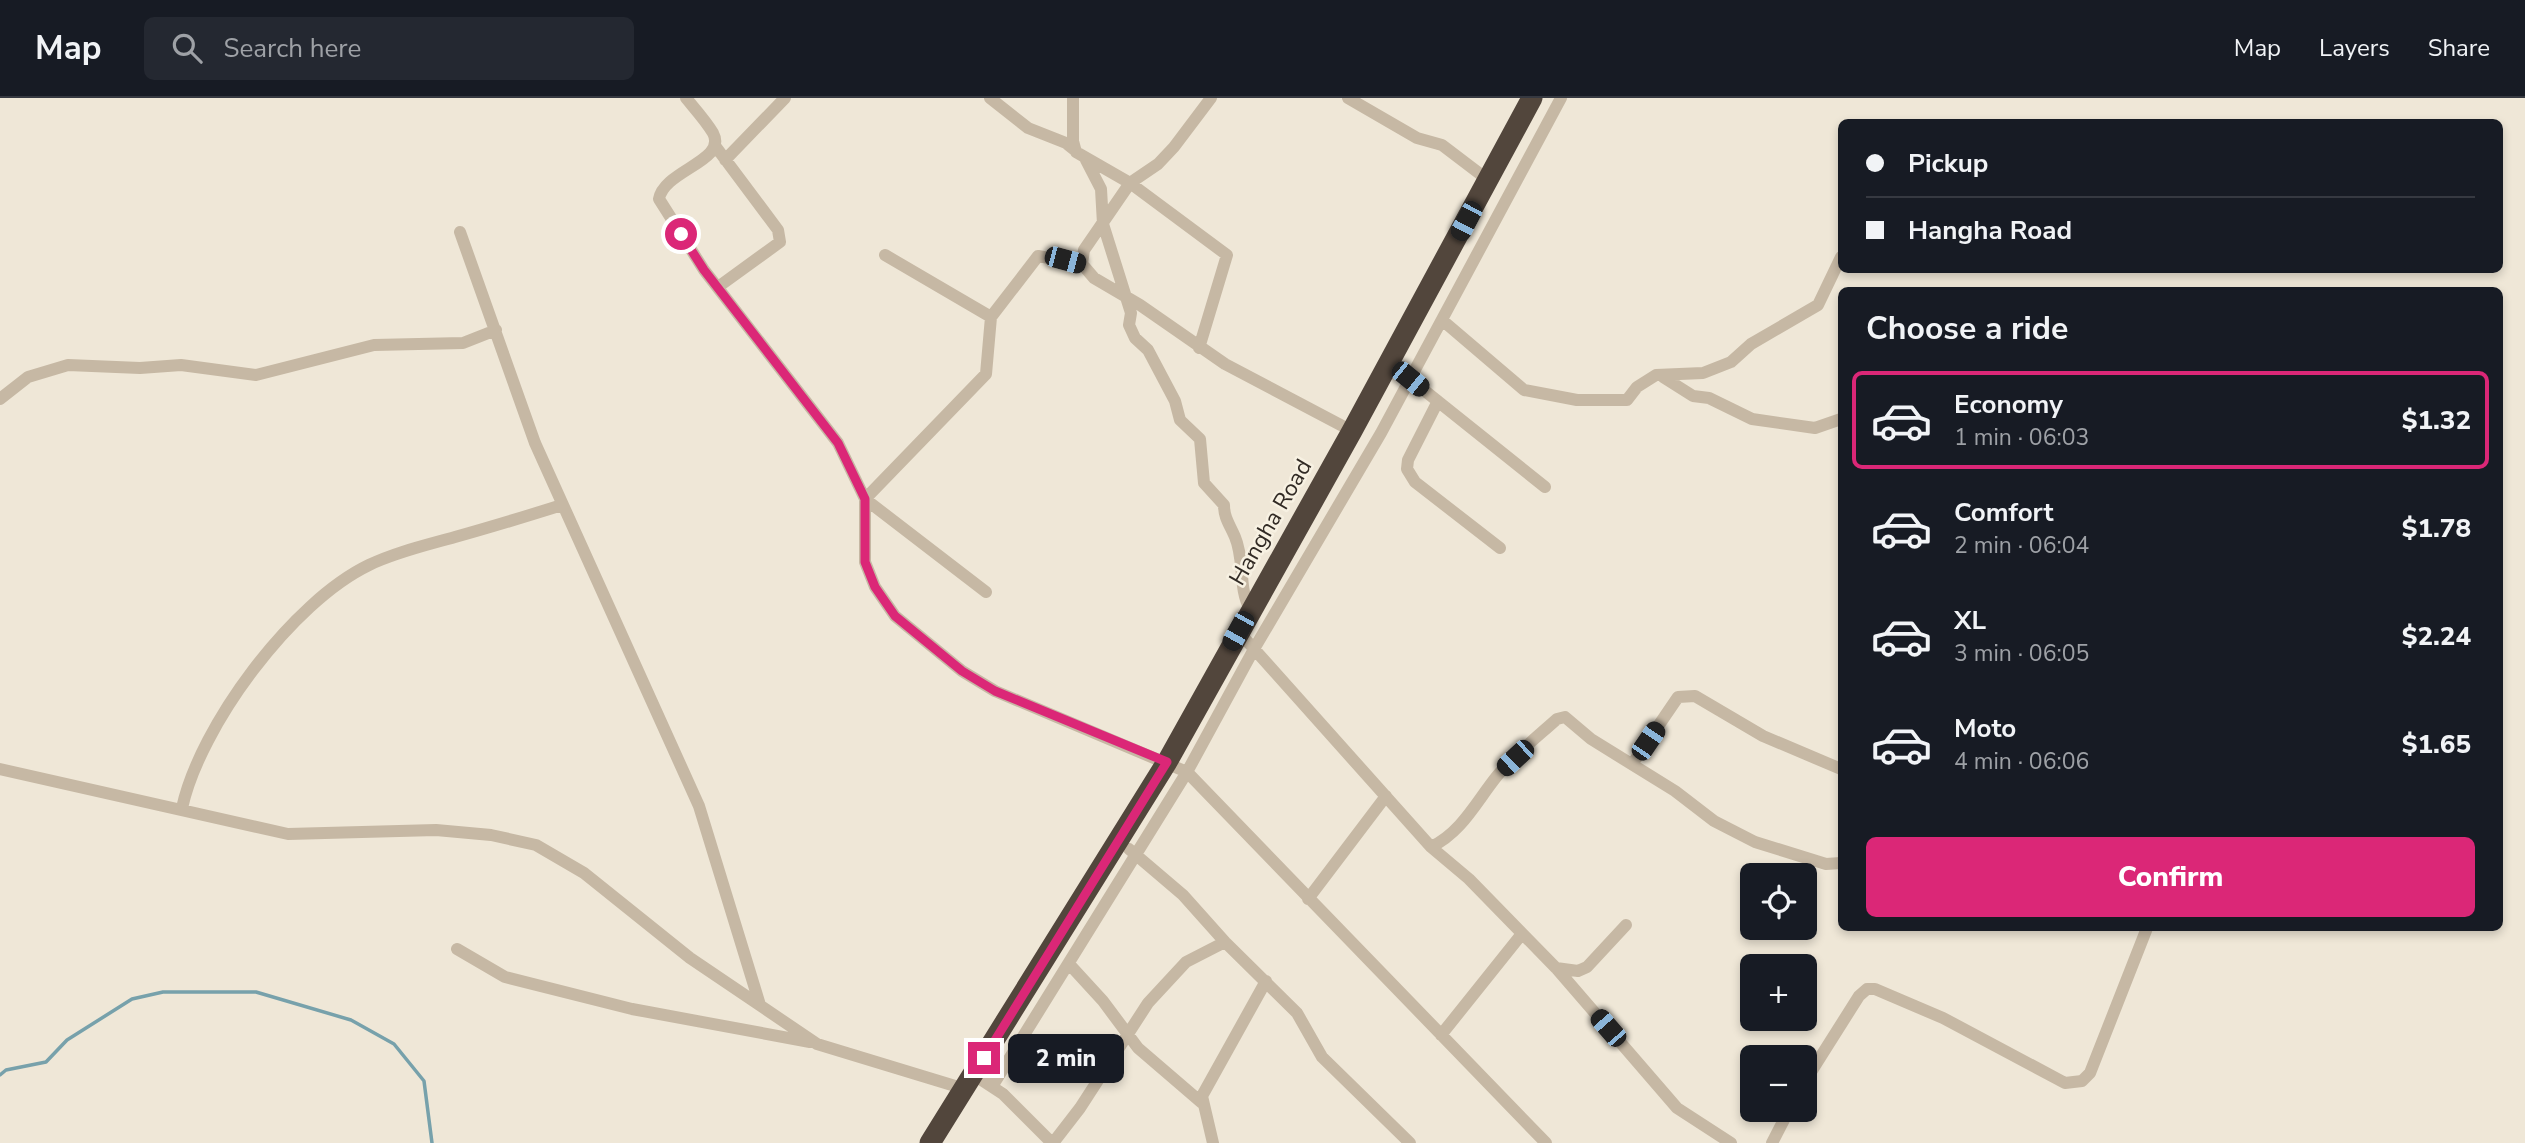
<!DOCTYPE html>
<html lang="en">
<head>
<meta charset="utf-8">
<style>
	:root { --surface:#171b24; --page:#242831; --text:#f1f3f6; --muted:#9ea1a6; --line:#363941; --accent:#db2777 }
	body { margin:0; font-family:"Nunito Sans",sans-serif; background:var(--page); color:var(--text); height:100vh; display:flex; flex-direction:column; font-size:26px; white-space:nowrap }
	* { box-sizing:border-box; margin:0 }
	p { font-size:23px; color:var(--muted) }
	.icon { flex:none; width:38px; height:38px; fill:none; stroke:currentColor; stroke-width:2; stroke-linecap:round; stroke-linejoin:round }
	.map { position:relative; flex:1; overflow:hidden }
	.panel { position:absolute; left:1838px; top:189px; width:665px; height:644px; display:flex; flex-direction:column; background:var(--surface); border-radius:10px; box-shadow:0 4px 10px #0003 }
	.panel>* { flex:none }
	.banner { position:absolute; left:1838px; top:21px; width:665px; height:154px; border-radius:10px; box-shadow:0 4px 10px #0003; display:grid; align-content:center; height:154px; padding:0 28px; background:var(--surface) }
	.buttons { position:absolute; left:1740px; top:765px; display:grid; gap:14px }
	.buttons a { display:grid; place-items:center; width:77px; height:77px; border-radius:10px; background:var(--surface); box-shadow:0 4px 10px #0003; font-size:35px }
	.end { position:absolute; width:32px; height:32px; margin:-16px; border:9px solid #db2777; background:#fff; box-shadow:0 0 0 4px #fff }
	.from { border-radius:50% }
	.bubble { position:absolute; height:49px; border-radius:10px; background:var(--surface); box-shadow:0 4px 10px #0003; font-size:23px; font-weight:800; line-height:49px; text-align:center }
	.car { position:absolute; width:21px; height:42px; margin:-21px -10px; border-radius:9px; box-shadow:0 0 5px 2px #0007; background:linear-gradient(#222 24%,#8ab4d8 0 40%,#222 0 76%,#8ab4d8 0 86%,#222 0) }
	.banner b { display:flex; align-items:center; gap:24px; height:66px; font-size:26px }
	.banner b+b { border-top:2px solid var(--line) }
	.banner i { width:18px; height:18px; background:var(--text) }
	ul { padding:0; list-style:none }
	li { display:flex; align-items:center; gap:21px; height:98px; margin:0 14px 10px; padding:0 14px; border:4px solid transparent; border-radius:10px }
	li div { flex:1 }
	li b { display:block; font-size:26px }
	li em { font-style:normal; font-weight:800 }
	li.selected { border-color:var(--accent) }
	li>.icon { width:63px; height:63px; stroke-width:1.5 }
	h2 { padding:0 28px; font-size:32px; line-height:84px }
	.action { display:flex; gap:14px; margin-top:auto; padding:14px 28px }
	.action a { flex:1; height:80px; border-radius:10px; background:var(--accent); color:#fff; font-size:28px; font-weight:800; line-height:80px; text-align:center }
	header { display:flex; align-items:center; gap:42px; box-sizing:border-box; height:98px; padding:0 35px; background:var(--surface); border-bottom:2px solid var(--line) }
	header strong { font-size:33px }
	nav { display:flex; gap:38px; margin-inline-start:auto; font-size:24px }
	.search { width:490px; height:63px; background:var(--page); display:flex; align-items:center; gap:18px; box-sizing:border-box; padding:0 24px; border-radius:10px; color:var(--muted); font-size:26px }
	.map>svg:first-child { display:block }
	.lines { fill:none; stroke-linecap:round; stroke-linejoin:round }
	.stream { stroke:#77a1ab; stroke-width:3.5 }
	.street { stroke:#c6b8a4; stroke-width:12 }
	.highway { stroke:#52463c; stroke-width:21 }
	.route { stroke:#db2777; stroke-width:9 }
	.labels { text-anchor:middle; stroke-width:5; stroke-linejoin:round; paint-order:stroke }
	.street-label { font-size:23px; fill:#322b25; stroke:#f7f1e2 }
</style>
</head>
<body>
<header>
<strong>Map</strong>
<div class="search"><svg class="icon" aria-label="search" viewBox="0 0 24 24"><circle cx="10" cy="10" r="6"/><path d="M15 15l6 6"/></svg>Search here</div>
<nav><a>Map</a><a>Layers</a><a>Share</a></nav>
</header>
<div class="map">
<svg width="2525" height="1045" viewBox="0 0 2525 1045">
	<rect width="100%" height="100%" fill="#efe7d7"/>
	<g class="lines">
		<!-- stream -->
		<path class="stream" d="M0 977 6 972 46 964 67 942 132 901 163 894H256L351 922 394 946 424 983 432 1045"/>
		<!-- street -->
		<path class="street" d="M686 0C695 11 706 23 713 35 728 63 664 72 659 101L704 172 838 345 865 401V464L875 489 895 518 962 573 995 593 1187 674 1546 1045
			M990 0 1028 30 1066 45 1076 53
			M1073 0V43L1076 54 1130 85 1227 157 1199 250
			M1211 0 1174 49 1158 66 1130 85 1084 152 1082 166 1094 180 1140 207 1225 266 1352 333
			M1348 0 1417 40 1442 47 1488 82
			M716 49 778 132 780 144 718 189
			M725 62 785 0
			M1086 62 1101 91 1103 126 1131 215 1129 227 1135 240 1148 252 1175 303 1180 322 1200 341 1204 385 1224 407C1224 420 1230 427 1235 439 1245 462 1238 490 1250 511
			M460 134 535 345 699 708 760 907
			M885 157 991 219
			M1442 222 1524 292 1577 302H1627L1637 289 1656 277 1703 275 1731 264 1751 246 1818 207 1841 159
			M1663 279 1693 298 1709 300 1752 321 1815 330 1841 321
			M1410 281 1545 389
			M0 301 28 279 68 267 140 270 181 267 256 277 374 247 463 245 496 232
			M1438 303 1408 362 1407 371 1415 384 1500 450
			M986 494 865 401 986 276 991 219 1038 158 1082 166
			M1238 533 1431 749 1469 781 1556 870 1578 873 1587 869 1626 827
			M1633 665 1678 599 1695 598 1763 638 1841 671
			M0 671 288 736 436 732 491 737 536 747 584 775 690 860 817 946 965 991
			M182 710C200 628 292 504 369 467 396 454 427 447 455 439 491 429 527 418 562 407
			M1431 749C1462 734 1476 704 1497 678 1514 657 1537 639 1557 621L1565 619 1591 641 1675 693 1714 723 1755 744 1826 766 1841 765
			M1129 751 1183 797 1225 844 1297 915 1322 959 1410 1045
			M1308 801 1386 698
			M457 851 505 879 632 911 810 944
			M1070 867 1103 903 1138 950 1202 1005
			M1557 871 1677 1010 1731 1045
			M1441 937 1521 837
			M974 977 1003 996 1052 1045
			M1804 985 1859 898 1867 891H1875L1943 920 2065 985 2082 983 2090 975 2147 830
			M993 987 1187 674 1254 551 1381 335 1561 0
			M1053 1045 1080 1010 1148 905 1186 864 1225 844
			M1213 1045 1202 998 1266 883
			M1772 1045 1789 1012"/>
		<!-- highway -->
		<path class="highway" d="M930 1045 1167 664 1352 333 1532 0"/>
	</g>
	<g class="lines">
		<!-- route -->
		<path class="route" d="M681 136 704 172 838 345 865 401V464L875 489 895 518 962 573 995 593 1167 664 984 960"/>
	</g>
	<g class="labels">
		<!-- street labels -->
		<g class="street-label">
			<text transform="translate(1270 424) rotate(-60)" y="8">Hangha Road</text>
		</g>
	</g>
</svg>
<div class="buttons">
<a><svg class="icon" aria-label="locate" viewBox="0 0 24 24"><circle cx="12" cy="12" r="6"/><path d="M12 2v4M12 18v4M2 12h4M18 12h4"/></svg></a>
<a>+</a>
<a>−</a>
</div>
<i class="end from" style="left:681px;top:136px"></i>
<i class="end" style="left:984px;top:960px"></i>
<div class="bubble" style="left:1008px;top:936px;width:116px">2 min</div>
<i class="car" style="left:1466px;top:123px;rotate:208deg"></i>
<i class="car" style="left:1065px;top:162px;rotate:105deg"></i>
<i class="car" style="left:1410px;top:281px;rotate:129deg"></i>
<i class="car" style="left:1238px;top:533px;rotate:209deg"></i>
<i class="car" style="left:1648px;top:643px;rotate:34deg"></i>
<i class="car" style="left:1515px;top:660px;rotate:227deg"></i>
<i class="car" style="left:1608px;top:930px;rotate:319deg"></i>
<div class="banner">
<b><i class="from"></i>Pickup</b>
<b><i></i>Hangha Road</b>
</div>
<section class="panel">
<h2>Choose a ride</h2>
<ul>
<li class="selected"><svg class="icon" aria-label="car" viewBox="0 0 24 24"><path d="M5 17H2v-5l4-1 3-4h7l3 4 3 1v5h-3M9 17h6M6 11h13"/><circle cx="7" cy="17" r="2"/><circle cx="17" cy="17" r="2"/></svg><div><b>Economy</b><p>1 min · 06:03</p></div><em>$1.32</em></li>
<li><svg class="icon" aria-label="car" viewBox="0 0 24 24"><path d="M5 17H2v-5l4-1 3-4h7l3 4 3 1v5h-3M9 17h6M6 11h13"/><circle cx="7" cy="17" r="2"/><circle cx="17" cy="17" r="2"/></svg><div><b>Comfort</b><p>2 min · 06:04</p></div><em>$1.78</em></li>
<li><svg class="icon" aria-label="car" viewBox="0 0 24 24"><path d="M5 17H2v-5l4-1 3-4h7l3 4 3 1v5h-3M9 17h6M6 11h13"/><circle cx="7" cy="17" r="2"/><circle cx="17" cy="17" r="2"/></svg><div><b>XL</b><p>3 min · 06:05</p></div><em>$2.24</em></li>
<li><svg class="icon" aria-label="car" viewBox="0 0 24 24"><path d="M5 17H2v-5l4-1 3-4h7l3 4 3 1v5h-3M9 17h6M6 11h13"/><circle cx="7" cy="17" r="2"/><circle cx="17" cy="17" r="2"/></svg><div><b>Moto</b><p>4 min · 06:06</p></div><em>$1.65</em></li>
</ul>
<div class="action"><a>Confirm</a></div>
</section>
</div>
</body>
</html>
